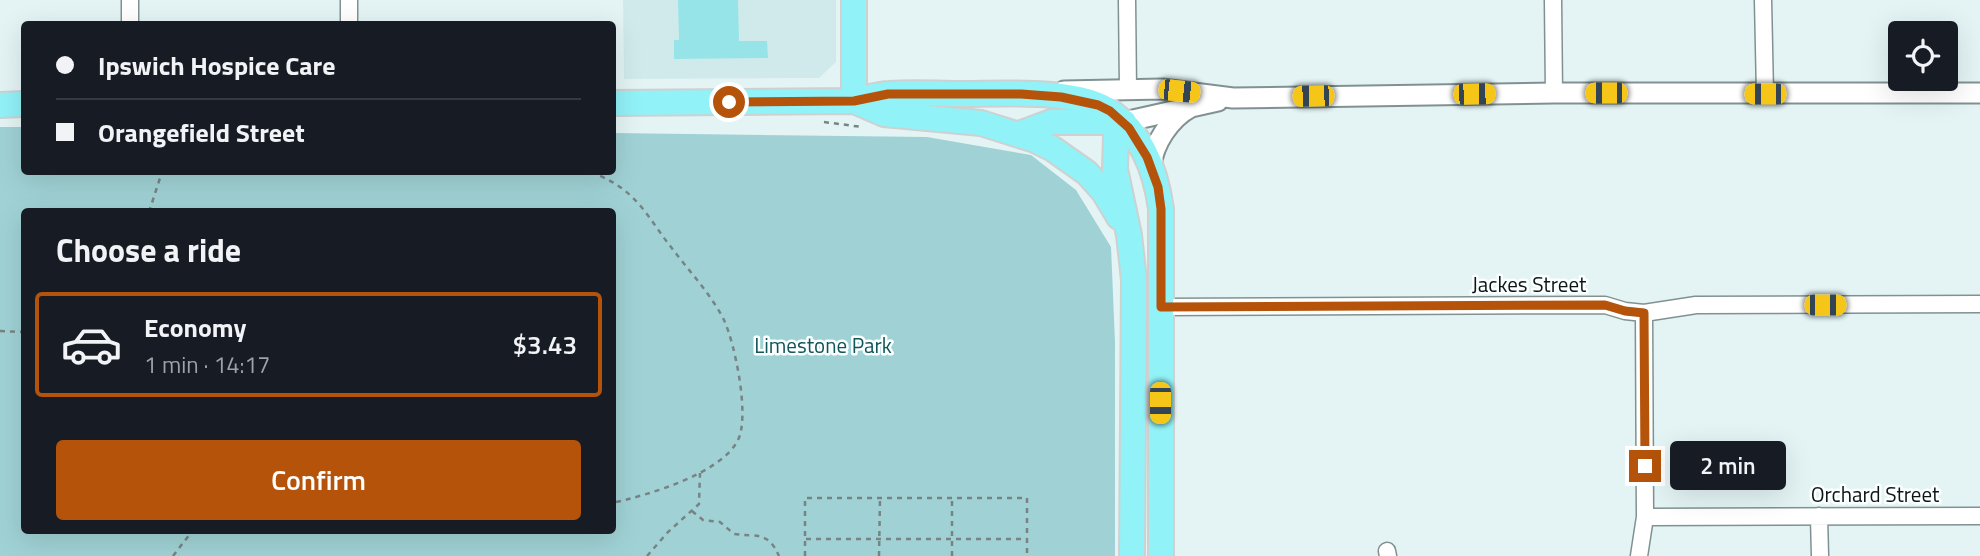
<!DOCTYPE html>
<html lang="en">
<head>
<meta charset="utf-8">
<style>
	:root { --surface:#171b24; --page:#20242c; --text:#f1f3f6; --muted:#9ea1a6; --line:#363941; --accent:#b45309 }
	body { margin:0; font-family:"Titillium Web",sans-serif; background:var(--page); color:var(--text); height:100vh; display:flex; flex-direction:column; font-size:26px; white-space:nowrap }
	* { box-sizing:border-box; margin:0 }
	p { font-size:23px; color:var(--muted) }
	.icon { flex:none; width:38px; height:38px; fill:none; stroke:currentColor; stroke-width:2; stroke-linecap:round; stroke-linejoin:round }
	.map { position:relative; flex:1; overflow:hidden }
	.details { position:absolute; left:21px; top:208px; width:595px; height:326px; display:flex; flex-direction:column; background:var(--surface); border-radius:7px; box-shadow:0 7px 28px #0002 }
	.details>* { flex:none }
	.guide { position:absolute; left:21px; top:21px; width:595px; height:154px; border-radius:7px; box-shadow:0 7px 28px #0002; display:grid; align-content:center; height:154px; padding:0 35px; background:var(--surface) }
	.fabs { position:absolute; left:1888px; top:21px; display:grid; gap:14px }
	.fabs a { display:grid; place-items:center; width:70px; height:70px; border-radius:7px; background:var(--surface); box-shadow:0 7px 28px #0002; font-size:35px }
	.end { position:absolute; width:32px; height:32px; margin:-16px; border:9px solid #b45309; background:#fff; box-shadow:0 0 0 4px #fff }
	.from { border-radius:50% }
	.bubble { position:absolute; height:49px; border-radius:7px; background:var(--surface); box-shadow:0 7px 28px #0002; font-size:23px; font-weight:600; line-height:49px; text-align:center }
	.car { position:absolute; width:21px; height:42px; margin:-21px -10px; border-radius:9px; box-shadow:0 0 5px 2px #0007; background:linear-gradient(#f5c518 24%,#345 0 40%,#f5c518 0 76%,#345 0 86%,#f5c518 0) }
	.guide b { display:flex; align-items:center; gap:24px; height:66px; font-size:26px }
	.guide b+b { border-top:2px solid var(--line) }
	.guide i { width:18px; height:18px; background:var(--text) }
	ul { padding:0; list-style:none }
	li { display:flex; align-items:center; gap:21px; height:105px; margin:0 14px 10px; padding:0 21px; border:4px solid transparent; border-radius:7px }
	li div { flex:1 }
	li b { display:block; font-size:26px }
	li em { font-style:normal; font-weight:600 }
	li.current { border-color:var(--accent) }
	li>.icon { width:63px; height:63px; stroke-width:1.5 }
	h2 { padding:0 35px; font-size:32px; line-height:84px }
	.action { display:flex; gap:14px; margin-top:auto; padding:14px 35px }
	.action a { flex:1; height:80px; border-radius:7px; background:var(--accent); color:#fff; font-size:28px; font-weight:600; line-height:80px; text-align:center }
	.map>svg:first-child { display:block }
	.built { fill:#d0eaeb }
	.green { fill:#a0d2d5; fill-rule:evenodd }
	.building { fill:#97e4e8 }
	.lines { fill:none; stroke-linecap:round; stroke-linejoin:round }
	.minor-casing { stroke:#819191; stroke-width:19 }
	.tertiary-casing { stroke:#819191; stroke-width:23 }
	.primary-casing { stroke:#cfd0d0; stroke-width:28 }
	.path { stroke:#788383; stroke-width:2.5; stroke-dasharray:5 5; stroke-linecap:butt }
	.minor { stroke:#fff; stroke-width:16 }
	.tertiary { stroke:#fff; stroke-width:19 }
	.primary { stroke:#91f2f8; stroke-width:24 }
	.route { stroke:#b45309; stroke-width:9 }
	.labels { text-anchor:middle; stroke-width:5; stroke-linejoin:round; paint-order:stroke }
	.street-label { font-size:21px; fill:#0e1414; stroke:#fbffff }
	.park-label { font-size:21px; fill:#125559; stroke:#fbffff }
</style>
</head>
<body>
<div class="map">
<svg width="1980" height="556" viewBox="0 0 1980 556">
	<rect width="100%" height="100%" fill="#e4f4f5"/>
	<!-- built -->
	<path class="built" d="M623 0H836V62L819 78 624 79Z"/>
	<!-- green -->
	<path class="green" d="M0 127H24V172H612L613 133 927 137 1031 155 1076 190 1111 247 1115 342V556H0ZM24 212H612V530H24Z"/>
	<!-- building -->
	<path class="building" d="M678 0H738L739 41H767L768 58 674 59V40H679Z"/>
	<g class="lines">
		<!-- minor casing -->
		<g class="minor-casing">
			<path id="minor" d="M130 0V24
				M349 0V24
				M1127 0 1128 89
				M1553 0 1554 93
				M1763 0 1765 94
				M1161 307 1605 305 1625 311 1644 313 1696 305 1980 304
				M1819 516 1820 556
				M1645 517 1980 516
				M1387 551 1388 556
				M1639 556 1645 517 1644 313"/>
		</g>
		<!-- tertiary casing -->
		<g class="tertiary-casing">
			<path id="tertiary" d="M1064 91 1162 89 1233 98 1554 93H1980
				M1124 122 1218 101
				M1151 167C1153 144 1170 118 1191 107"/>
		</g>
		<!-- primary casing -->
		<g class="primary-casing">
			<path id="primary" d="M854 101 884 114 981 123 1035 140 1053 149 1087 173 1104 192 1119 217
				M854 101V0
				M612 103 854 101C866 98 878 94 890 94 913 92 937 94 960 94 1000 94 1078 88 1111 112 1143 135 1156 172 1161 209V556
				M0 105 24 104
				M1124 122 1116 136 1115 169 1129 235 1134 280 1132 556
				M1019 134 1051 122H1124"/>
		</g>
		<!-- path -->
		<path class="path" d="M824 122 862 127
			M591 172C606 178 620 185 632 197 647 211 658 231 671 247 688 270 711 294 724 320 735 344 750 416 738 440 721 474 648 495 612 503
			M149 212 162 172
			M0 331 24 332
			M692 511 703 520 720 522 734 534C757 537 768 531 779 556
			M806 539H1027
			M173 556 193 530
			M647 556 668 532 699 504 700 473
			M805 556V498H1027V556
			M879 556 880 498
			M952 556V498"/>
		<!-- minor -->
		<use href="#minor" class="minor"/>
		<!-- tertiary -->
		<use href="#tertiary" class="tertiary"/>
		<!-- primary -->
		<use href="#primary" class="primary"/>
	</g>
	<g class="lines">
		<!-- route -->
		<path class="route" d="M729 102 854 101 888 94H1021L1061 97 1098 105 1110 111 1129 128 1147 157 1158 187 1161 209V307L1605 305 1625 311 1644 313 1645 466"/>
	</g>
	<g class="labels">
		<!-- street labels -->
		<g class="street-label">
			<text x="1529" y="292">Jackes Street</text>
			<text x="1875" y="502">Orchard Street</text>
		</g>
		<!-- park labels -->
		<g class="park-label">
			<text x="823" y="353">Limestone Park</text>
		</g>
	</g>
</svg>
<div class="fabs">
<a><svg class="icon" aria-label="locate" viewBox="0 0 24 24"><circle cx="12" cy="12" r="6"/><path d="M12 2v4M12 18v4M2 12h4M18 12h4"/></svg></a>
</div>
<i class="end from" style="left:729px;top:102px"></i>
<i class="end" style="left:1645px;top:466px"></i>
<div class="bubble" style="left:1670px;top:441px;width:116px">2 min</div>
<i class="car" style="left:1179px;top:91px;rotate:96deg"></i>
<i class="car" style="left:1606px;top:93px;rotate:270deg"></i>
<i class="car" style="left:1474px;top:94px;rotate:89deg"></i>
<i class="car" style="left:1765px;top:94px;rotate:270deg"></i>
<i class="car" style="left:1313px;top:96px;rotate:269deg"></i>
<i class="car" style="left:1825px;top:305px;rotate:90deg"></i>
<i class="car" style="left:1160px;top:403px;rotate:180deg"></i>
<div class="guide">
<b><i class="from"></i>Ipswich Hospice Care</b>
<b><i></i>Orangefield Street</b>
</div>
<section class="details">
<h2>Choose a ride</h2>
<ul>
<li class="current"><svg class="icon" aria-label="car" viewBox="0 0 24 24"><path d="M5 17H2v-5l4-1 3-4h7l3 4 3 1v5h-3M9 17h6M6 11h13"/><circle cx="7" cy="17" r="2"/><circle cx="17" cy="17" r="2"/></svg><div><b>Economy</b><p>1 min · 14:17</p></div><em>$3.43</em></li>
</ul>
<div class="action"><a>Confirm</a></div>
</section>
</div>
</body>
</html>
